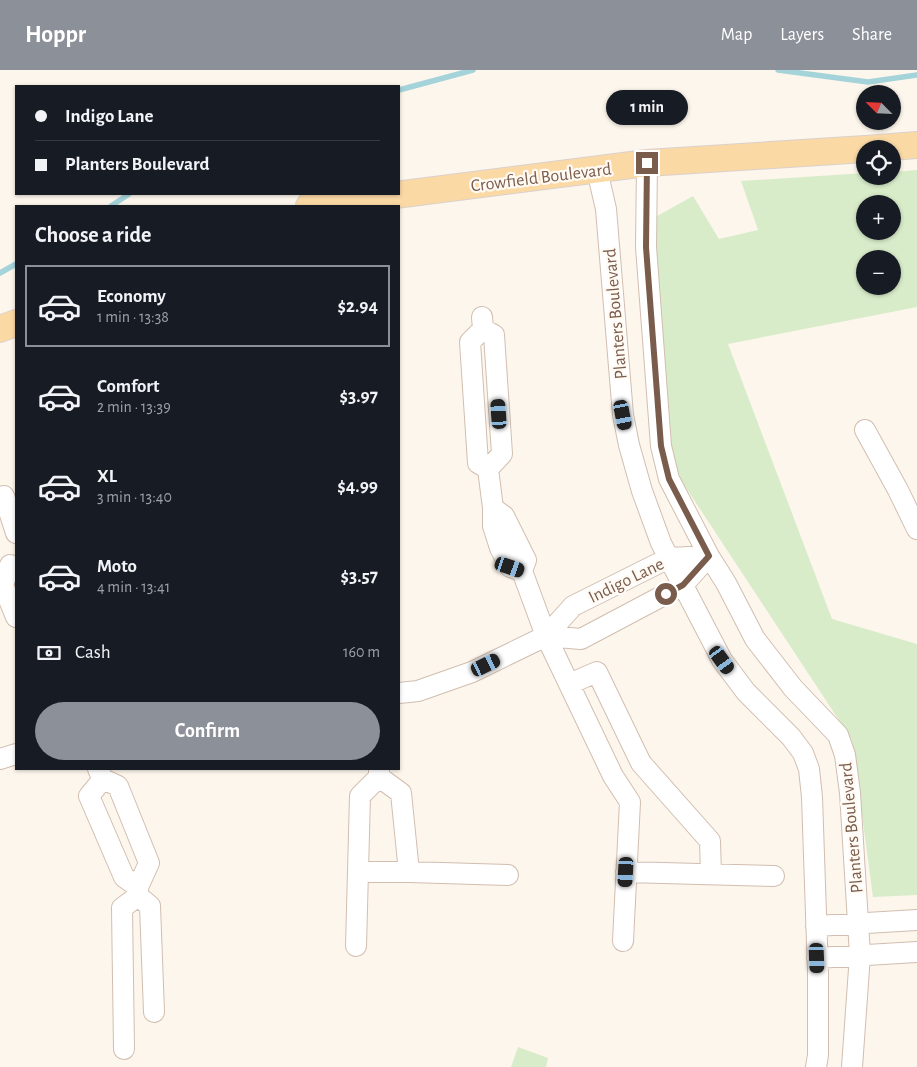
<!DOCTYPE html>
<html lang="en">
<head>
<meta charset="utf-8">
<style>
	:root { --surface:#171b24; --page:#20242c; --text:#f1f3f6; --muted:#9ea1a6; --line:#363941; --accent:#8c9099 }
	body { margin:0; font-family:"Alegreya Sans",sans-serif; background:var(--page); color:var(--text); height:100vh; display:flex; flex-direction:column; font-size:19px; white-space:nowrap }
	* { box-sizing:border-box; margin:0 }
	p { font-size:16px; color:var(--muted) }
	.icon { flex:none; width:28px; height:28px; fill:none; stroke:currentColor; stroke-width:2; stroke-linecap:round; stroke-linejoin:round }
	.map { position:relative; flex:1; overflow:hidden }
	.panel { position:absolute; left:15px; top:135px; width:385px; height:565px; display:flex; flex-direction:column; background:var(--surface); border-radius:0px; box-shadow:0 1px 4px #0004 }
	.panel>* { flex:none }
	.hud { position:absolute; left:15px; top:15px; width:385px; height:110px; border-radius:0px; box-shadow:0 1px 4px #0004; display:grid; align-content:center; height:110px; padding:0 20px; background:var(--surface) }
	.needle { width:32px; rotate:294deg }
	.tools { position:absolute; left:856px; top:15px; display:grid; gap:10px }
	.tools a { display:grid; place-items:center; width:45px; height:45px; border-radius:50%; background:var(--surface); box-shadow:0 1px 4px #0004; font-size:25px }
	.end { position:absolute; width:22px; height:22px; margin:-11px; border:6px solid #7a5c4d; background:#fff; box-shadow:0 0 0 2px #fff }
	.from { border-radius:50% }
	.bubble { position:absolute; height:35px; border-radius:18px; background:var(--surface); box-shadow:0 1px 4px #0004; font-size:16px; font-weight:700; line-height:35px; text-align:center }
	.car { position:absolute; width:15px; height:30px; margin:-15px -8px; border-radius:6px; box-shadow:0 0 4px 1px #0007; background:linear-gradient(#222 24%,#8ab4d8 0 40%,#222 0 76%,#8ab4d8 0 86%,#222 0) }
	.hud b { display:flex; align-items:center; gap:18px; height:48px; font-size:19px }
	.hud b+b { border-top:1px solid var(--line) }
	.hud i { width:12px; height:12px; background:var(--text) }
	ul { padding:0; list-style:none }
	li { display:flex; align-items:center; gap:15px; height:82px; margin:0 10px 8px; padding:0 10px; border:2px solid transparent; border-radius:0px }
	li div { flex:1 }
	li b { display:block; font-size:19px }
	li em { font-style:normal; font-weight:700 }
	li.on { border-color:var(--accent) }
	li>.icon { width:45px; height:45px; stroke-width:1.5 }
	h2 { padding:0 20px; font-size:22px; line-height:60px }
	.pay { display:flex; align-items:center; gap:12px; height:55px; padding:0 20px; font-size:19px }
	.pay p { margin-inline-start:auto }
	.primary-button { display:flex; gap:10px; margin-top:auto; padding:10px 20px }
	.primary-button a { flex:1; height:58px; border-radius:30px; background:var(--accent); color:#fff; font-size:20px; font-weight:700; line-height:58px; text-align:center }
	header { display:flex; align-items:center; gap:30px; box-sizing:border-box; height:70px; padding:0 25px; background:var(--accent); color:#fff }
	header strong { font-size:24px }
	nav { display:flex; gap:28px; margin-inline-start:auto; font-size:18px }
	.map>svg:first-child { display:block }
	.green { fill:#d8ecc9; fill-rule:evenodd }
	.lines { fill:none; stroke-linecap:round; stroke-linejoin:round }
	.stream { stroke:#a5d3da; stroke-width:5.5 }
	.minor-casing { stroke:#d1beb0; stroke-width:22 }
	.major-casing { stroke:#dad1cd; stroke-width:28 }
	.minor { stroke:#fff; stroke-width:20 }
	.major { stroke:#fbd9a5; stroke-width:26 }
	.route { stroke:#7a5c4d; stroke-width:6 }
	.labels { text-anchor:middle; stroke-width:4.5; stroke-linejoin:round; paint-order:stroke }
	.street-label { font-size:18px; fill:#7a5c4d; stroke:#fffaf3 }
</style>
</head>
<body>
<header>
<strong>Hoppr</strong>
<nav><a>Map</a><a>Layers</a><a>Share</a></nav>
</header>
<div class="map">
<svg width="917" height="997" viewBox="0 0 917 997">
	<rect width="100%" height="100%" fill="#fdf6ec"/>
	<!-- green -->
	<path class="green" d="M917 100V237L728 274 832 549 917 574V825L873 827 852 670 671 395 650 150 693 126 719 169 758 160 741 111 865 103V106H892L893 102ZM865 134H892V161H865ZM865 189H892V216H865Z
		M518 977 548 988 546 997H511Z"/>
	<g class="lines">
		<!-- stream -->
		<path class="stream" d="M778 0 868 12 917 5
			M399 20 473 0
			M111 136 129 124
			M0 203 16 194"/>
		<!-- minor casing -->
		<g class="minor-casing">
			<path id="minor" d="M647 93 646 177 661 376 669 409 709 486 726 513 755 569 793 618 838 665 845 685 850 723 860 885 852 997
				M597 100 606 139 623 345 629 375 642 421 661 473 722 590 746 622 791 667 803 683 809 699 812 727 818 902V985L816 997
				M482 247 483 259 470 272 478 393 488 399
				M483 259 494 265 502 384 488 399 493 438V456L500 478 510 497 522 501
				M865 360 898 420 917 459
				M4 426 16 463
				M493 438 504 446 526 490 522 501 546 566 613 706 630 732 623 871
				M16 497 10 495 3 515 16 547
				M569 614 597 602 641 693 710 771 711 804
				M399 623 418 621 472 602 546 566 573 536 669 488 709 486 683 515 581 569 546 566
				M0 689 16 684
				M98 699 103 709 118 716 149 793 138 817 124 807 89 726 103 709
				M379 707 401 723 409 802 508 805
				M358 802H409
				M626 802 774 806
				M138 826 150 836 154 942
				M816 856 917 850
				M356 876 360 726 379 707V699
				M817 888 917 882
				M124 979 122 838 138 826V817"/>
		</g>
		<!-- major casing -->
		<g class="major-casing">
			<path id="major" d="M866 79 917 75
				M309 136 647 93 865 79
				M0 259 16 253"/>
		</g>
		<!-- minor -->
		<use href="#minor" class="minor"/>
		<!-- major -->
		<use href="#major" class="major"/>
	</g>
	<g class="lines">
		<!-- route -->
		<path class="route" d="M647 93 646 177 661 376 669 409 709 486 683 515 666 524"/>
	</g>
	<g class="labels">
		<!-- street labels -->
		<g class="street-label">
			<text transform="translate(541 107) rotate(-7)" y="6">Crowfield Boulevard</text>
			<text transform="translate(615 244) rotate(-95)" y="6">Planters Boulevard</text>
			<text transform="translate(626 510) rotate(-26)" y="6">Indigo Lane</text>
			<text transform="translate(851 758) rotate(-95)" y="6">Planters Boulevard</text>
		</g>
	</g>
</svg>
<div class="tools">
<a><svg class="needle" viewBox="-14 -14 28 28"><path d="M0-13l5 13h-10z" fill="#e53935"/><path d="M0 13l5-13h-10z" fill="#9ea1a6"/></svg></a>
<a><svg class="icon" aria-label="locate" viewBox="0 0 24 24"><circle cx="12" cy="12" r="6"/><path d="M12 2v4M12 18v4M2 12h4M18 12h4"/></svg></a>
<a>+</a>
<a>−</a>
</div>
<i class="end from" style="left:666px;top:524px"></i>
<i class="end" style="left:647px;top:93px"></i>
<div class="bubble" style="left:606px;top:20px;width:82px">1 min</div>
<i class="car" style="left:499px;top:344px;rotate:356deg"></i>
<i class="car" style="left:623px;top:345px;rotate:169deg"></i>
<i class="car" style="left:510px;top:497px;rotate:109deg"></i>
<i class="car" style="left:722px;top:590px;rotate:144deg"></i>
<i class="car" style="left:486px;top:595px;rotate:64deg"></i>
<i class="car" style="left:626px;top:802px;rotate:183deg"></i>
<i class="car" style="left:817px;top:888px;rotate:178deg"></i>
<div class="hud">
<b><i class="from"></i>Indigo Lane</b>
<b><i></i>Planters Boulevard</b>
</div>
<section class="panel">
<h2>Choose a ride</h2>
<ul>
<li class="on"><svg class="icon" aria-label="car" viewBox="0 0 24 24"><path d="M5 17H2v-5l4-1 3-4h7l3 4 3 1v5h-3M9 17h6M6 11h13"/><circle cx="7" cy="17" r="2"/><circle cx="17" cy="17" r="2"/></svg><div><b>Economy</b><p>1 min · 13:38</p></div><em>$2.94</em></li>
<li><svg class="icon" aria-label="car" viewBox="0 0 24 24"><path d="M5 17H2v-5l4-1 3-4h7l3 4 3 1v5h-3M9 17h6M6 11h13"/><circle cx="7" cy="17" r="2"/><circle cx="17" cy="17" r="2"/></svg><div><b>Comfort</b><p>2 min · 13:39</p></div><em>$3.97</em></li>
<li><svg class="icon" aria-label="car" viewBox="0 0 24 24"><path d="M5 17H2v-5l4-1 3-4h7l3 4 3 1v5h-3M9 17h6M6 11h13"/><circle cx="7" cy="17" r="2"/><circle cx="17" cy="17" r="2"/></svg><div><b>XL</b><p>3 min · 13:40</p></div><em>$4.99</em></li>
<li><svg class="icon" aria-label="car" viewBox="0 0 24 24"><path d="M5 17H2v-5l4-1 3-4h7l3 4 3 1v5h-3M9 17h6M6 11h13"/><circle cx="7" cy="17" r="2"/><circle cx="17" cy="17" r="2"/></svg><div><b>Moto</b><p>4 min · 13:41</p></div><em>$3.57</em></li>
</ul>
<div class="pay"><svg class="icon" aria-label="cash" viewBox="0 0 24 24"><path d="M3 7h18v10H3z"/><circle cx="12" cy="12" r="2"/></svg>Cash<p>160 m</p></div>
<div class="primary-button"><a>Confirm</a></div>
</section>
</div>
</body>
</html>
